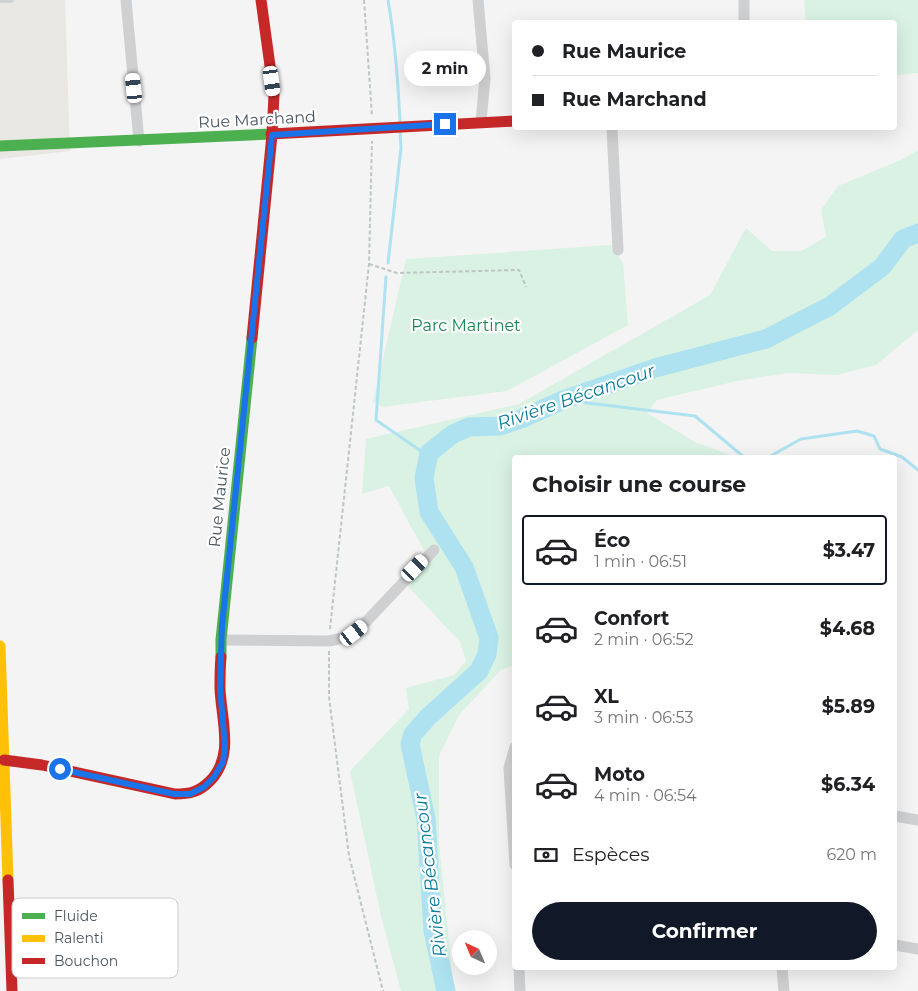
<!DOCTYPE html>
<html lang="fr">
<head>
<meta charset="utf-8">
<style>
	:root { --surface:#fff; --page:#f6f6f6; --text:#202124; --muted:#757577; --line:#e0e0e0; --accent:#111827 }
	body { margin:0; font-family:Montserrat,sans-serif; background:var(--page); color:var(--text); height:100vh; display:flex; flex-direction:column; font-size:19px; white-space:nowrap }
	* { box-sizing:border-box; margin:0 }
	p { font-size:16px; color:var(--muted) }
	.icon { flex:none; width:28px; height:28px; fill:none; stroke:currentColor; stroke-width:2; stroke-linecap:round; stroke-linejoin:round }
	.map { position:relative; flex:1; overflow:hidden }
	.panel { position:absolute; left:512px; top:455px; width:385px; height:515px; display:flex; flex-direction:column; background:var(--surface); border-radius:5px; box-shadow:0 5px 20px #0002 }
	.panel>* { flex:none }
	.banner { position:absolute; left:512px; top:20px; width:385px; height:110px; border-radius:5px; box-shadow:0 5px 20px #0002; display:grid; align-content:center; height:110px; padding:0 20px; background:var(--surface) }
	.needle { width:32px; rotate:316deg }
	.fabs { position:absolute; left:452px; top:930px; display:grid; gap:10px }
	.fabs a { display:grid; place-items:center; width:45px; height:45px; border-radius:50%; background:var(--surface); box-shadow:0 5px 20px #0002; font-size:25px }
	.end { position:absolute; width:22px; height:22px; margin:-11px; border:6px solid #1a73e8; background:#fff; box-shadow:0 0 0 2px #fff }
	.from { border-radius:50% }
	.bubble { position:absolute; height:35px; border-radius:18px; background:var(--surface); box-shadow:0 5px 20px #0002; font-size:16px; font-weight:700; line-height:35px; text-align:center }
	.car { position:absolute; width:15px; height:30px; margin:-15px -8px; border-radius:6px; box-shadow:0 0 4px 1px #0007; background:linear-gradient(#fff 24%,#345 0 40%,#fff 0 76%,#345 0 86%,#fff 0) }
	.banner b { display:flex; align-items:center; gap:18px; height:48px; font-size:19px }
	.banner b+b { border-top:1px solid var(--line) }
	.banner i { width:12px; height:12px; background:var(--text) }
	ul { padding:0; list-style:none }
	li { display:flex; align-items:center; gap:15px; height:70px; margin:0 10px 8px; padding:0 10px; border:2px solid transparent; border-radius:5px }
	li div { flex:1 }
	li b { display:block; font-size:19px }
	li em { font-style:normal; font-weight:700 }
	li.active { border-color:var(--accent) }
	li>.icon { width:45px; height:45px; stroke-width:1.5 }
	h2 { padding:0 20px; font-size:22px; line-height:60px }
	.pay { display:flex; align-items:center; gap:12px; height:55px; padding:0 20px; font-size:19px }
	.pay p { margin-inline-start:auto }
	.cta { display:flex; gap:10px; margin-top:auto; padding:10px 20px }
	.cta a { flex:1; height:58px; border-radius:30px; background:var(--accent); color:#fff; font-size:20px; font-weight:700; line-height:58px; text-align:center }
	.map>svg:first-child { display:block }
	.commercial { fill:#e8e7e3 }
	.green { fill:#d9f2e3 }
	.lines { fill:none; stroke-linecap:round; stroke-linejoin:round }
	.stream { stroke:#aee2f0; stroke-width:3 }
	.river { stroke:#aee2f0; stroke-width:19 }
	.path { stroke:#bcc7c4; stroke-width:2; stroke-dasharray:4 2.5; stroke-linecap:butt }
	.lane { stroke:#ced0d2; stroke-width:5.5 }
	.street { stroke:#ced0d2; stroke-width:11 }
	.fast { stroke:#4caf50; stroke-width:11 }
	.slow { stroke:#ffc107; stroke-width:11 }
	.jam { stroke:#c62828; stroke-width:11 }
	.route { stroke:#1a73e8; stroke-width:6 }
	.labels { text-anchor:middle; stroke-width:4.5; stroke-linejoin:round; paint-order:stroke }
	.street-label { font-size:16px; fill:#4a5661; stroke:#fff }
	.park-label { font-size:16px; fill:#17864f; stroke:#fff }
	.water-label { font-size:18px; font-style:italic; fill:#0c7c9b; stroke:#fff }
	.key { fill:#fff; stroke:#c9ccd0; stroke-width:1 }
	.key-label { font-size:14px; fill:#4a5661 }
</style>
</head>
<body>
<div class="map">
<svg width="918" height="991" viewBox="0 0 918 991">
	<rect width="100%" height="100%" fill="#f4f4f4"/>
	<!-- commercial -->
	<path class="commercial" d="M0 0H65L70 151 0 159Z"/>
	<!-- green -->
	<path class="green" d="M804 0H918V73L895 75V22H806Z
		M918 150V330L876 365 837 375 788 373 737 381 657 400 647 413 695 442 736 457 515 458V665L501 670 459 715 439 756V843L454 991H401L381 916 350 771 409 709 406 688 454 675 466 661 460 642 403 581 427 556 389 486 362 494 366 439 519 404 710 295 746 228 772 251H801L826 237 821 210 838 186 903 159Z
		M612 245 623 263 628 325 507 391 382 407 373 402 406 259Z"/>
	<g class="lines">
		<!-- stream -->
		<path class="stream" d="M388 0C395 40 398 80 400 121
			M388 263 401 148 400 132
			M386 277 376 420 421 451 429 453
			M563 400 695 416 745 458
			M767 458 801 439 857 431 874 436 880 449 902 457 918 470"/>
		<!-- river -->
		<path class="river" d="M446 991 433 931 426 819 410 744 413 734 428 717 479 671 487 654 489 638 464 567 429 512 424 478 429 453 453 434 469 427 500 426 521 419 563 400 655 368 766 339 830 306 882 267 903 239 918 233"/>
		<!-- path -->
		<path class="path" d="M364 0 372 116
			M369 264 397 273 519 270 526 287
			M330 629 369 264 372 141
			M329 651V697L349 856 383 991"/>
		<!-- lane -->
		<path class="lane" d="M0 0H11"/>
		<!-- street -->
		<path class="street" d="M126 0 139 141
			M478 0 485 78 481 122
			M744 0V22
			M612 128 618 250
			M221 640 329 641 343 638 362 626 434 550
			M515 747 509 768 515 865
			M895 816 918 820
			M895 945 918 949
			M519 968 520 991
			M782 968 784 991"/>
		<!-- fast -->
		<path class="fast" d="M0 146 271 134
			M221 657V640L252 338"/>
		<!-- slow -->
		<path class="slow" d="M0 646 8 880"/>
		<!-- jam -->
		<path class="jam" d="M271 134 515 121
			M252 338 272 135 274 95 261 0
			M4 760 42 765 175 794C190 794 199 792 210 781 235 756 221 719 220 688 220 678 220 667 221 657
			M8 880 12 991"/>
	</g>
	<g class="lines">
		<!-- route -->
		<path class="route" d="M60 769 174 794H190L204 787 214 777 223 762 225 746 220 688 222 626 272 135 445 124"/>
	</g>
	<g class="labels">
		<!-- street labels -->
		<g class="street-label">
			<text transform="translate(257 119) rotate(-3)" y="6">Rue Marchand</text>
			<text transform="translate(219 497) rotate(-84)" y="6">Rue Maurice</text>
		</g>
		<!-- park labels -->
		<g class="park-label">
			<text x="466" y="331">Parc Martinet</text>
		</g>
		<!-- water labels -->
		<g class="water-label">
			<text transform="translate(576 397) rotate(-19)" y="6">Rivière Bécancour</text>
			<text transform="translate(430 875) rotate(-97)" y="6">Rivière Bécancour</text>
		</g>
	</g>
	<!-- legend -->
	<rect x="12" y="898" width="166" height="80" rx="8" class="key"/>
	<rect x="22" y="913" width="23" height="6" fill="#4caf50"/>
	<rect x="22" y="935" width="23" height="7" fill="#ffc107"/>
	<rect x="22" y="958" width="23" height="6" fill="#c62828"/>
	<g class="key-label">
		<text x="54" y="921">Fluide</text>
		<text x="54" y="943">Ralenti</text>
		<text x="54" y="966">Bouchon</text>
	</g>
</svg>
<div class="fabs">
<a><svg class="needle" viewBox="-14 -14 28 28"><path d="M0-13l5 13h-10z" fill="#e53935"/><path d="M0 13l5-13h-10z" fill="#757577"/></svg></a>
</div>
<i class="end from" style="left:60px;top:769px"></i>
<i class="end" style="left:445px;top:124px"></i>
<div class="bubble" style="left:404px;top:51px;width:82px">2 min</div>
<i class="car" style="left:272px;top:81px;rotate:172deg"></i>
<i class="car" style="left:134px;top:88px;rotate:354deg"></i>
<i class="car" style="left:415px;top:568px;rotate:44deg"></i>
<i class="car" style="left:354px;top:633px;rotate:52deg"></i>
<div class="banner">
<b><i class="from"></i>Rue Maurice</b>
<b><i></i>Rue Marchand</b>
</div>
<section class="panel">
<h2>Choisir une course</h2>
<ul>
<li class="active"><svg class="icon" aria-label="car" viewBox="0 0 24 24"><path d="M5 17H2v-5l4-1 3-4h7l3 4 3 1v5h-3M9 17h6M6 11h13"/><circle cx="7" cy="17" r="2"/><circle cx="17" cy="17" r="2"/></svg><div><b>Éco</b><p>1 min · 06:51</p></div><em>$3.47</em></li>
<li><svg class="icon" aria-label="car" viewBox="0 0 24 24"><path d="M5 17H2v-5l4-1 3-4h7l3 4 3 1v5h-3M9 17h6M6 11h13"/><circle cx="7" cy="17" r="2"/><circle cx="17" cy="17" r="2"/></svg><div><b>Confort</b><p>2 min · 06:52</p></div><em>$4.68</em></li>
<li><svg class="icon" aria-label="car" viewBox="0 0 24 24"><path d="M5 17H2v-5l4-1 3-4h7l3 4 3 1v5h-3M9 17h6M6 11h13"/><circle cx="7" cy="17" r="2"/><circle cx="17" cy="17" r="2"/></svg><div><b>XL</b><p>3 min · 06:53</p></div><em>$5.89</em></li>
<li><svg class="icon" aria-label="car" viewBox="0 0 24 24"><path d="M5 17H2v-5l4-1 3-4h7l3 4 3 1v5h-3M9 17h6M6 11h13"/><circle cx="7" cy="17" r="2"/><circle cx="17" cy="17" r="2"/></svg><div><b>Moto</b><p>4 min · 06:54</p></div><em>$6.34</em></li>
</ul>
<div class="pay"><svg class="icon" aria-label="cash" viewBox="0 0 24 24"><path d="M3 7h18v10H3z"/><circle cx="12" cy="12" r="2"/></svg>Espèces<p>620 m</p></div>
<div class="cta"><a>Confirmer</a></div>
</section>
</div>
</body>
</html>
